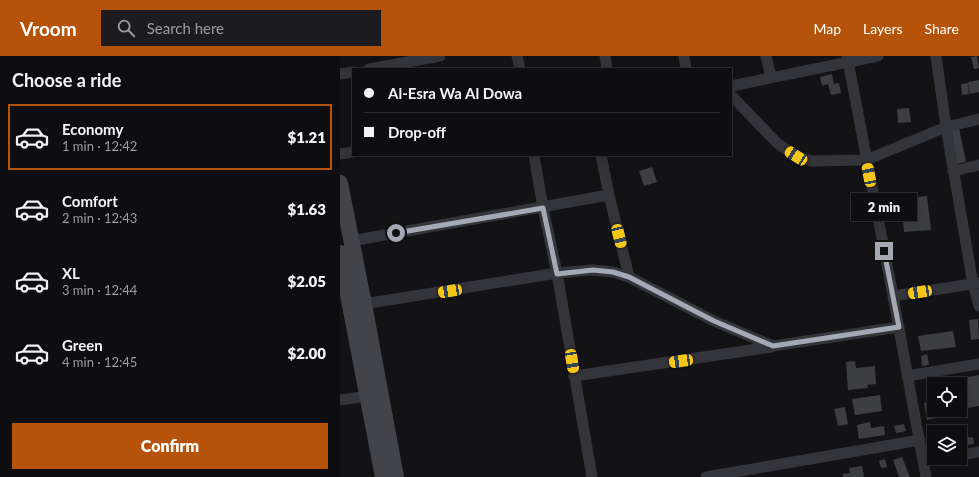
<!DOCTYPE html>
<html lang="en">
<head>
<meta charset="utf-8">
<style>
	:root { --surface:#0e0e10; --page:#1c1c1e; --text:#f1f3f6; --muted:#9b9c9f; --line:#2e2e30; --accent:#b45309 }
	body { margin:0; font-family:Lato,sans-serif; background:var(--page); color:var(--text); height:100vh; display:flex; flex-direction:column; font-size:15px; white-space:nowrap }
	* { box-sizing:border-box; margin:0 }
	p { font-size:13px; color:var(--muted) }
	.icon { flex:none; width:22px; height:22px; fill:none; stroke:currentColor; stroke-width:2; stroke-linecap:round; stroke-linejoin:round }
	.map { position:relative; flex:1; overflow:hidden }
	.side { display:flex; flex-direction:column; background:var(--surface); width:340px }
	.side>* { flex:none }
	.hud { position:absolute; left:12px; top:12px; width:380px; height:88px; border-radius:0px; box-shadow:0 4px 16px #0002,0 0 0 1px var(--line); display:grid; align-content:center; height:88px; padding:0 12px; background:var(--surface) }
	.controls { position:absolute; left:587px; top:321px; display:grid; gap:8px }
	.controls a { display:grid; place-items:center; width:40px; height:40px; border-radius:0px; background:var(--surface); box-shadow:0 4px 16px #0002,0 0 0 1px var(--line); font-size:20px }
	.end { position:absolute; width:18px; height:18px; margin:-9px; border:5px solid #a5a9b5; background:#111; box-shadow:0 0 0 2px #111 }
	.from { border-radius:50% }
	.bubble { position:absolute; height:28px; border-radius:0px; background:var(--surface); box-shadow:0 4px 16px #0002,0 0 0 1px var(--line); font-size:13px; font-weight:800; line-height:28px; text-align:center }
	.car { position:absolute; width:12px; height:24px; margin:-12px -6px; border-radius:5px; box-shadow:0 0 3px 1px #0007; background:linear-gradient(#f5c518 24%,#345 0 40%,#f5c518 0 76%,#345 0 86%,#f5c518 0) }
	.hud b { display:flex; align-items:center; gap:14px; height:38px; font-size:15px }
	.hud b+b { border-top:1px solid var(--line) }
	.hud i { width:10px; height:10px; background:var(--text) }
	ul { padding:0; list-style:none }
	li { display:flex; align-items:center; gap:12px; height:66px; margin:0 8px 6px; padding:0 4px; border:2px solid transparent; border-radius:0px }
	li div { flex:1 }
	li b { display:block; font-size:15px }
	li em { font-style:normal; font-weight:800 }
	li.current { border-color:var(--accent) }
	li>.icon { width:36px; height:36px; stroke-width:1.5 }
	h2 { padding:0 12px; font-size:18px; line-height:48px }
	.primary-button { display:flex; gap:8px; margin-top:auto; padding:8px 12px }
	.primary-button a { flex:1; height:46px; border-radius:0px; background:var(--accent); color:#fff; font-size:16px; font-weight:800; line-height:46px; text-align:center }
	header { display:flex; align-items:center; gap:24px; box-sizing:border-box; height:56px; padding:0 20px; background:var(--accent); color:#fff }
	header strong { font-size:19px }
	nav { display:flex; gap:22px; margin-inline-start:auto; font-size:14px }
	.search { width:280px; height:36px; background:var(--page); display:flex; align-items:center; gap:10px; box-sizing:border-box; padding:0 14px; border-radius:0px; color:var(--muted); font-size:15px }
	main { display:flex; flex:1; min-height:0 }
	.map>svg:first-child { display:block }
	.building { fill:#3d3e42 }
	.lines { fill:none; stroke-linecap:round; stroke-linejoin:round }
	.street { stroke:#34353a; stroke-width:11 }
	.secondary { stroke:#42444a; stroke-width:16 }
	.route { stroke:#a5a9b5; stroke-width:5 }
</style>
</head>
<body>
<header>
<strong>Vroom</strong>
<div class="search"><svg class="icon" aria-label="search" viewBox="0 0 24 24"><circle cx="10" cy="10" r="6"/><path d="M15 15l6 6"/></svg>Search here</div>
<nav><a>Map</a><a>Layers</a><a>Share</a></nav>
</header>
<main>
<section class="side">
<h2>Choose a ride</h2>
<ul>
<li class="current"><svg class="icon" aria-label="car" viewBox="0 0 24 24"><path d="M5 17H2v-5l4-1 3-4h7l3 4 3 1v5h-3M9 17h6M6 11h13"/><circle cx="7" cy="17" r="2"/><circle cx="17" cy="17" r="2"/></svg><div><b>Economy</b><p>1 min · 12:42</p></div><em>$1.21</em></li>
<li><svg class="icon" aria-label="car" viewBox="0 0 24 24"><path d="M5 17H2v-5l4-1 3-4h7l3 4 3 1v5h-3M9 17h6M6 11h13"/><circle cx="7" cy="17" r="2"/><circle cx="17" cy="17" r="2"/></svg><div><b>Comfort</b><p>2 min · 12:43</p></div><em>$1.63</em></li>
<li><svg class="icon" aria-label="car" viewBox="0 0 24 24"><path d="M5 17H2v-5l4-1 3-4h7l3 4 3 1v5h-3M9 17h6M6 11h13"/><circle cx="7" cy="17" r="2"/><circle cx="17" cy="17" r="2"/></svg><div><b>XL</b><p>3 min · 12:44</p></div><em>$2.05</em></li>
<li><svg class="icon" aria-label="car" viewBox="0 0 24 24"><path d="M5 17H2v-5l4-1 3-4h7l3 4 3 1v5h-3M9 17h6M6 11h13"/><circle cx="7" cy="17" r="2"/><circle cx="17" cy="17" r="2"/></svg><div><b>Green</b><p>4 min · 12:45</p></div><em>$2.00</em></li>
</ul>
<div class="primary-button"><a>Confirm</a></div>
</section>
<div class="map">
<svg width="639" height="421" viewBox="0 0 639 421">
	<rect width="100%" height="100%" fill="#131315"/>
	<!-- building -->
	<path class="building" d="M637 0 639 12 634 13 631 1Z
		M492 18 494 28 499 27 501 37 491 39 488 28 482 30 480 21Z
		M639 24V36L630 38 628 26Z
		M628 27 629 38 622 39 621 28Z
		M569 52 571 66 558 67 557 53Z
		M619 72 626 106 615 108 608 75Z
		M312 111 317 126 304 130 299 115Z
		M587 140 591 174 564 176 561 143Z
		M638 263 639 283 631 284 629 264Z
		M613 275 616 291 581 295 578 280Z
		M587 298 589 309 582 310 581 300Z
		M515 305 516 312 535 310 536 328 527 329 528 332 508 334 506 306Z
		M639 319V350L628 352 622 322Z
		M593 331 594 341 589 342 586 334Z
		M540 339 542 355 515 359 512 343Z
		M594 345V354H613L614 358 587 364 584 347Z
		M505 351 508 368 498 370 494 353Z
		M530 366 531 372 544 370 545 379 519 383 517 369Z
		M564 368 566 375 556 377 554 370Z
		M633 381 634 388 620 390V382Z
		M562 401 570 421H559L553 404Z
		M545 403 547 411 541 412 539 405Z
		M522 410 524 421H503V418L510 417 509 412Z"/>
	<g class="lines">
		<!-- street -->
		<path class="street" d="M177 0 180 13
			M265 0 267 13
			M344 0 346 13
			M426 0 431 21
			M507 0 553 240 586 421
			M596 0 606 71 633 228 639 250
			M29 13 100 0
			M0 18 13 16
			M391 30 538 0
			M391 39 437 87 456 100 472 105 526 104 606 71 639 63
			M0 98 13 96
			M194 99 203 152 217 217 252 421
			M261 99 269 139 289 221
			M613 115 639 109
			M11 185 269 139
			M553 240 639 227
			M24 248 217 217 253 214 273 216 289 221 374 265 433 290 559 271
			M234 320 432 291
			M567 320 639 308
			M0 344 28 340
			M620 399 639 396
			M583 405 601 402
			M366 421 580 384"/>
		<!-- secondary -->
		<path class="secondary" d="M0 127 24 248 56 421
			M0 197 43 421"/>
	</g>
	<g class="lines">
		<!-- route -->
		<path class="route" d="M56 177 203 152 217 218 253 214 273 216 289 221 374 265 433 290 559 271 544 195"/>
	</g>
</svg>
<div class="controls">
<a><svg class="icon" aria-label="locate" viewBox="0 0 24 24"><circle cx="12" cy="12" r="6"/><path d="M12 2v4M12 18v4M2 12h4M18 12h4"/></svg></a>
<a><svg class="icon" aria-label="layers" viewBox="0 0 24 24"><path d="M12 4l9 5-9 5-9-5zM3 14l9 5 9-5"/></svg></a>
</div>
<i class="end from" style="left:56px;top:177px"></i>
<i class="end" style="left:544px;top:195px"></i>
<div class="bubble" style="left:511px;top:137px;width:66px">2 min</div>
<i class="car" style="left:456px;top:100px;rotate:303deg"></i>
<i class="car" style="left:529px;top:119px;rotate:349deg"></i>
<i class="car" style="left:279px;top:180px;rotate:166deg"></i>
<i class="car" style="left:110px;top:235px;rotate:261deg"></i>
<i class="car" style="left:580px;top:236px;rotate:261deg"></i>
<i class="car" style="left:232px;top:305px;rotate:171deg"></i>
<i class="car" style="left:341px;top:305px;rotate:262deg"></i>
<div class="hud">
<b><i class="from"></i>Al-Esra Wa Al Dowa</b>
<b><i></i>Drop-off</b>
</div>
</div>
</main>
</body>
</html>
